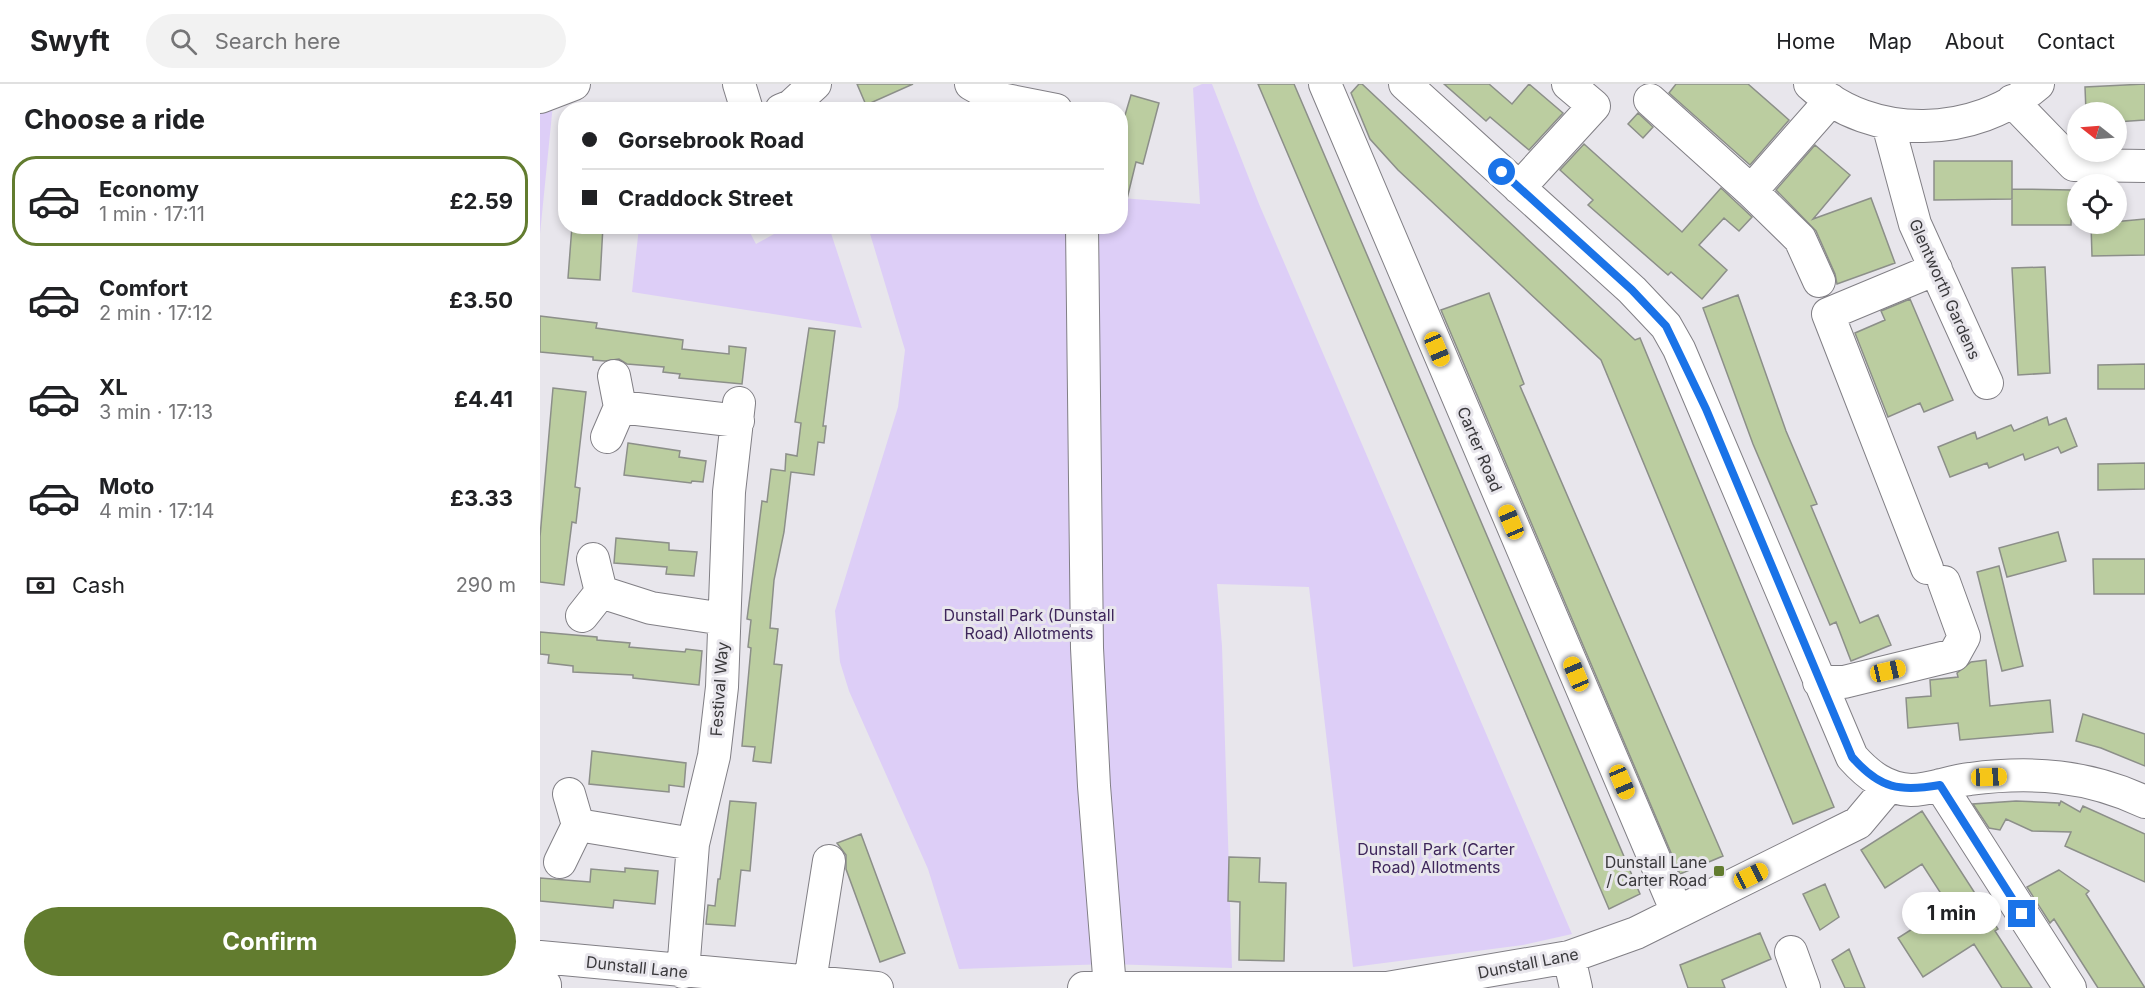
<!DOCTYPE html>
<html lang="en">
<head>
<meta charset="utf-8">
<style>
	:root { --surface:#fff; --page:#f2f2f2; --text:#202124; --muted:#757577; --line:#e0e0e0; --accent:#627c2f }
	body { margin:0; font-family:Inter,sans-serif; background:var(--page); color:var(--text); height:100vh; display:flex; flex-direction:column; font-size:22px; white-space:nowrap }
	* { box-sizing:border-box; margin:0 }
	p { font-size:20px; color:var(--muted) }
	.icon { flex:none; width:33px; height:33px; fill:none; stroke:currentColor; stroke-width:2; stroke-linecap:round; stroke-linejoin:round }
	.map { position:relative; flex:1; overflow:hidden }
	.sheet { display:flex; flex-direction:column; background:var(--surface); width:540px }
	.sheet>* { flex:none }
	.banner { position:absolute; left:18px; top:18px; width:570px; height:132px; border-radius:24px; box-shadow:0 3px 9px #0003; display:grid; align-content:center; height:132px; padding:0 24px; background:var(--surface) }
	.needle { width:39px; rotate:287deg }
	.tools { position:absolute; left:1527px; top:18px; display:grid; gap:12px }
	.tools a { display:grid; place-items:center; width:60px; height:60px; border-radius:50%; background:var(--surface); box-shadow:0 3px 9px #0003; font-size:30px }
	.end { position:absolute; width:27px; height:27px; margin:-14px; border:8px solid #1a73e8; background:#fff; box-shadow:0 0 0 3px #fff }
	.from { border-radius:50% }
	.bubble { position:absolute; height:42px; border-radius:21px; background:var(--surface); box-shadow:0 3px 9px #0003; font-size:20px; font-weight:700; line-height:42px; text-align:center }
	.car { position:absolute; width:18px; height:36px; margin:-18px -9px; border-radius:8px; box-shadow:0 0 4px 2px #0007; background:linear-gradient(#f5c518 24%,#345 0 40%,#f5c518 0 76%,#345 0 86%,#f5c518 0) }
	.banner b { display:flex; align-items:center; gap:21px; height:57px; font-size:22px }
	.banner b+b { border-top:2px solid var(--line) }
	.banner i { width:15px; height:15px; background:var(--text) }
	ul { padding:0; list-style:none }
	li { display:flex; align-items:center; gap:18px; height:90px; margin:0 12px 9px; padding:0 12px; border:3px solid transparent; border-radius:24px }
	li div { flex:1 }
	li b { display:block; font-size:22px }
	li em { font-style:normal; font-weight:700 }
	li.current { border-color:var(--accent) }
	li>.icon { width:54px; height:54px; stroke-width:1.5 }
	h2 { padding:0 24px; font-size:27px; line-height:72px }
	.pay { display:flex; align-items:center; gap:15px; height:66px; padding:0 24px; font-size:22px }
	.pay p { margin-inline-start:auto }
	.cta { display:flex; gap:12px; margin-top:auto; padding:12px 24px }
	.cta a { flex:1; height:69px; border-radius:36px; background:var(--accent); color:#fff; font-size:24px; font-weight:700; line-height:69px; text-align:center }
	header { display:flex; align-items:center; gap:36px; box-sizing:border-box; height:84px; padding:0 30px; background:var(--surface); border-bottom:2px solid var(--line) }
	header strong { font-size:28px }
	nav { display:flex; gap:33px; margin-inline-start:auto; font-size:21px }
	.search { width:420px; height:54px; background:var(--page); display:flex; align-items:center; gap:15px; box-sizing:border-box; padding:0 21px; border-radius:33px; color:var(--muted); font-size:22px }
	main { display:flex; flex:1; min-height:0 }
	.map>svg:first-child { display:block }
	.green { fill:#ddcef7 }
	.building { fill:#bbcda0; stroke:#8c8f89; stroke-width:1.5 }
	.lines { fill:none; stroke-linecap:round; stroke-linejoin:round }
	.minor-casing { stroke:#817f85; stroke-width:34 }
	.minor { stroke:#fff; stroke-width:32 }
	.route { stroke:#1a73e8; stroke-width:8 }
	.poi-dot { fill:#627c2f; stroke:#e8e6ec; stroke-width:2 }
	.labels { text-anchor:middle; stroke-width:6; stroke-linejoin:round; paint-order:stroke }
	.street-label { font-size:16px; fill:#3a393c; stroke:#e8e6ec }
	.park-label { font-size:16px; fill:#3e265b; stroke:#e8e6ec }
	.poi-label { font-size:16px; fill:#3a393c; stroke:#e8e6ec; text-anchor:end }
</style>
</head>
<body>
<header>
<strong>Swyft</strong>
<div class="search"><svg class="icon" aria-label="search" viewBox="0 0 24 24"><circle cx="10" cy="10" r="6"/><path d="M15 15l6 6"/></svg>Search here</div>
<nav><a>Home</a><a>Map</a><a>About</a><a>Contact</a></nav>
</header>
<main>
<section class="sheet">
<h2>Choose a ride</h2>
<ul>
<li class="current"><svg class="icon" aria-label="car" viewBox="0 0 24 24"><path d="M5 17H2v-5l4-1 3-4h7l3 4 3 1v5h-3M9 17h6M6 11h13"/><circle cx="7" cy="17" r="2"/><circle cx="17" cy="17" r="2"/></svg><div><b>Economy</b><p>1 min · 17:11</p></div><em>£2.59</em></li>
<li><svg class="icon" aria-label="car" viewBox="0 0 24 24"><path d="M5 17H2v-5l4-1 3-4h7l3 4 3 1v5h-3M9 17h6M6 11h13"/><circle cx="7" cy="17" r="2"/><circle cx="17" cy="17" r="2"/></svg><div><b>Comfort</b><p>2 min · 17:12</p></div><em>£3.50</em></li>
<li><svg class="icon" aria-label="car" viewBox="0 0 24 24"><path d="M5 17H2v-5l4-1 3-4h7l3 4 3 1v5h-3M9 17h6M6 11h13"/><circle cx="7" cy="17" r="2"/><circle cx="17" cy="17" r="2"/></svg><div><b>XL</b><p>3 min · 17:13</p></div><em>£4.41</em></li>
<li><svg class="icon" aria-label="car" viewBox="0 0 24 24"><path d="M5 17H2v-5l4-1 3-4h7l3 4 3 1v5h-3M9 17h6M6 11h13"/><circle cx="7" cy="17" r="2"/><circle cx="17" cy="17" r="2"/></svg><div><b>Moto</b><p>4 min · 17:14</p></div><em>£3.33</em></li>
</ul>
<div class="pay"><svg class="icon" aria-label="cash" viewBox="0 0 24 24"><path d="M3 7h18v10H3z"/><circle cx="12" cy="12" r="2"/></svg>Cash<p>290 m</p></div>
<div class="cta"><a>Confirm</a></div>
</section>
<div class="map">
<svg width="1605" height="904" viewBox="0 0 1605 904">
	<rect width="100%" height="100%" fill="#e8e6ec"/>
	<!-- green -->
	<path class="green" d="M0 0H15L0 150Z
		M662 0H672L719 120 1032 850 983 861 813 883 769 503 677 500 682 562 692 884 569 880 419 885 388 785 309 607 300 578 295 527 358 323 365 266 328 143 580 142 581 114 660 120 653 4Z
		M99 143H207L216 160 243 145 242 143H289L322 244 92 208Z"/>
	<!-- building -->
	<path class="building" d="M317 0H373L326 21Z
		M718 0H754L1100 810 1069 825Z
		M819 0H822L1095 256 1100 254 1294 723 1253 740 1061 276 858 86 830 55 811 9Z
		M904 0H949L972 20 989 0 1023 29 989 66 950 33 946 37Z
		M1136 0H1208L1249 36 1210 81 1129 9Z
		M1605 0V36L1576 38V28H1546L1545 3Z
		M591 11 619 19 603 80 596 78 587 115 580 114V48Z
		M1098 29 1113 43 1103 54 1088 40Z
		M1044 60 1142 148 1181 104 1212 133 1199 147 1184 134 1159 161 1187 186 1162 215 1131 188 1128 191 1048 121 1053 116 1020 86Z
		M1275 61 1310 91 1273 135 1331 114 1355 179 1297 200 1295 190 1276 147 1236 106Z
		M1394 77H1472V115L1394 116Z
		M1472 105 1532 106 1531 141H1472Z
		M1605 135V171L1552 172 1551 140Z
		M32 142H63L60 196 28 194Z
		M1505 183 1510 289 1478 291 1472 184Z
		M949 209 984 300 980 302 1183 772 1140 790 901 226Z
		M1198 211 1246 347 1277 420 1271 422 1320 539 1338 531 1351 561 1311 577 1296 538 1290 541 1213 360 1163 224Z
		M1370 215 1413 316 1384 328 1380 319 1348 333 1315 249 1345 236 1341 227Z
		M0 232 57 239 56 244 143 256 142 265 189 270V262L206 264 202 300 139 294 140 290 123 288 124 283 87 280 79 275 65 277 53 276V273L0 268Z
		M269 244 295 247 283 342H286L284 359 278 358 274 391 251 388 244 448 234 496 230 544 238 545 234 580 242 581 231 679 213 677 215 663 202 662 211 564 208 563 211 536 207 535 210 512 222 417 227 418 231 385 245 387 246 370 257 372 261 339 255 338Z
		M1605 280V305H1558V281Z
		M13 304 46 308 35 403 40 404 36 439 32 438 24 501 0 498V453Z
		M1507 333 1509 341 1526 334 1537 362 1521 369 1518 363 1485 376 1483 370 1449 384 1447 379 1410 393 1398 363 1435 348 1437 355 1471 341 1474 347Z
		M88 359 140 367 139 373 166 377 163 398 152 397 151 399 84 391Z
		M1605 379V405L1558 406V380Z
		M1518 448 1526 477 1467 493 1459 464Z
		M76 454 129 459V466L157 468 154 492 126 490 127 483 74 479Z
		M1553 475H1605V510H1554Z
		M1459 482 1483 582 1462 587 1437 488Z
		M0 548 57 553V556L90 559 89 563 145 568 146 565 162 567 159 601 93 594V591L33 588V582L8 579 9 571 0 570Z
		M1446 576 1450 622 1510 616 1513 648 1420 656 1418 639 1368 644 1366 614 1391 612 1390 596 1418 593 1417 589 1431 578Z
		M1543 630 1605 650V682L1561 664 1536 657Z
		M52 667 146 679 144 703 129 701V708L49 700Z
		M190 717 216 719 210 787 201 786 195 842 166 840 168 821 175 822 178 795H180Z
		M1476 717 1519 719V722L1521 717 1540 728 1543 722 1605 750V798L1525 762 1531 748 1492 747 1466 735 1460 746 1449 744 1433 720Z
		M1382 727 1458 845 1455 847 1492 904H1462L1434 860 1383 893 1358 854 1396 830 1387 816 1400 808 1382 780 1345 804 1321 766Z
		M321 750 365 869 340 878 306 785V771L297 759Z
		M689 773 720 774 719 798 746 799 744 877 699 876 700 818 688 817Z
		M85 784 118 787 115 820 74 816 73 824 0 817V794L50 798 51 785 85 788Z
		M1519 786 1549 807 1546 810 1605 904H1558L1514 835 1510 839 1487 803Z
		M1285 800 1299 833 1280 846 1263 810Z
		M1220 849 1231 875 1182 896 1185 904H1148L1140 881Z
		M1309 865 1325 904H1305L1292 876Z"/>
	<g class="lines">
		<!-- minor casing -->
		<g class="minor-casing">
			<path id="minor" d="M199 0 207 26
				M431 0 456 14 516 26
				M785 0 1137 828
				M865 0 1092 206 1126 242 1139 265 1312 673C1328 691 1346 705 1371 706 1390 706 1410 697 1430 695 1492 687 1548 691 1605 718
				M1270 0C1332 58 1435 54 1498 0
				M0 13 34 0
				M1110 16 1211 107 1291 16
				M1472 17 1534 81 1605 82
				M241 26 251 22 275 0
				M1348 40 1375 140 1447 299
				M979 104 1054 22 1028 0
				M1211 107 1260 155 1279 197
				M542 142 547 564 554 702 570 904
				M80 323 198 337
				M67 353 80 323 74 292
				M1387 484 1288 230 1396 185
				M61 508 111 524 184 535
				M42 532 61 508 53 475
				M1279 598H1304L1414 571 1424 553 1404 498
				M1400 701 1530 904
				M38 741 153 760
				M20 778 38 741 29 710
				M1251 868 1264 904
				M0 873 337 904
				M1029 873 1036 904
				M143 888 153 760 174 672 182 603 189 408 199 319
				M270 897 289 777
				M5 901V904
				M544 904H847L1029 873 1096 849 1318 739 1349 702"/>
		</g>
		<!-- minor -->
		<use href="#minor" class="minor"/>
	</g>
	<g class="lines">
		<!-- route -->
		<path class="route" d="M962 88 1092 206 1126 242 1166 325 1312 673C1340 705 1360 708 1400 701L1482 830"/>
	</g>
	<!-- markers -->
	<rect class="poi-dot" x="1173" y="781" width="12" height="12" rx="3"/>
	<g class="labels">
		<!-- street labels -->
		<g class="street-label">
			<text transform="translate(1405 205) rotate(66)" y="6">Glentworth Gardens</text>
			<text transform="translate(940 365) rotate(67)" y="6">Carter Road</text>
			<text transform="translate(179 605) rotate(-86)" y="6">Festival Way</text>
			<text transform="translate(988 879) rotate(-11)" y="6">Dunstall Lane</text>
			<text transform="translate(97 883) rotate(6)" y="6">Dunstall Lane</text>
		</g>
		<!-- park labels -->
		<g class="park-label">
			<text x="489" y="537">Dunstall Park (Dunstall<tspan x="489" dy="18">Road) Allotments</tspan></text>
			<text x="896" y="771">Dunstall Park (Carter<tspan x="896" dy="18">Road) Allotments</tspan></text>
		</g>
		<!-- poi labels -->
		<g class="poi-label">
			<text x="1167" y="784">Dunstall Lane<tspan x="1167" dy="18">/ Carter Road</tspan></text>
		</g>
	</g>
</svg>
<div class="tools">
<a><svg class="needle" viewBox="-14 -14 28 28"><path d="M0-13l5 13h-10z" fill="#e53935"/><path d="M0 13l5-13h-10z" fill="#757577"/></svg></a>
<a><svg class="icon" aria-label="locate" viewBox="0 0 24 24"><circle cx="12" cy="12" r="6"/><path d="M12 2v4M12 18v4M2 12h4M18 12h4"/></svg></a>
</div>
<i class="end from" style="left:962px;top:88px"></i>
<i class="end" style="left:1482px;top:830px"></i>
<div class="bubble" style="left:1362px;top:808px;width:99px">1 min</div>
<i class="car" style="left:897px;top:265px;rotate:157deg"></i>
<i class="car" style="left:971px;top:438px;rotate:337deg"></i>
<i class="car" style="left:1348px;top:587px;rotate:77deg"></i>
<i class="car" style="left:1036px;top:590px;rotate:337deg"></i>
<i class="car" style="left:1449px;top:693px;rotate:88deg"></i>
<i class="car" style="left:1082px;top:698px;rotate:157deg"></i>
<i class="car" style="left:1211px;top:792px;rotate:64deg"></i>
<div class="banner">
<b><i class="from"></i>Gorsebrook Road</b>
<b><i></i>Craddock Street</b>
</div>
</div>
</main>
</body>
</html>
